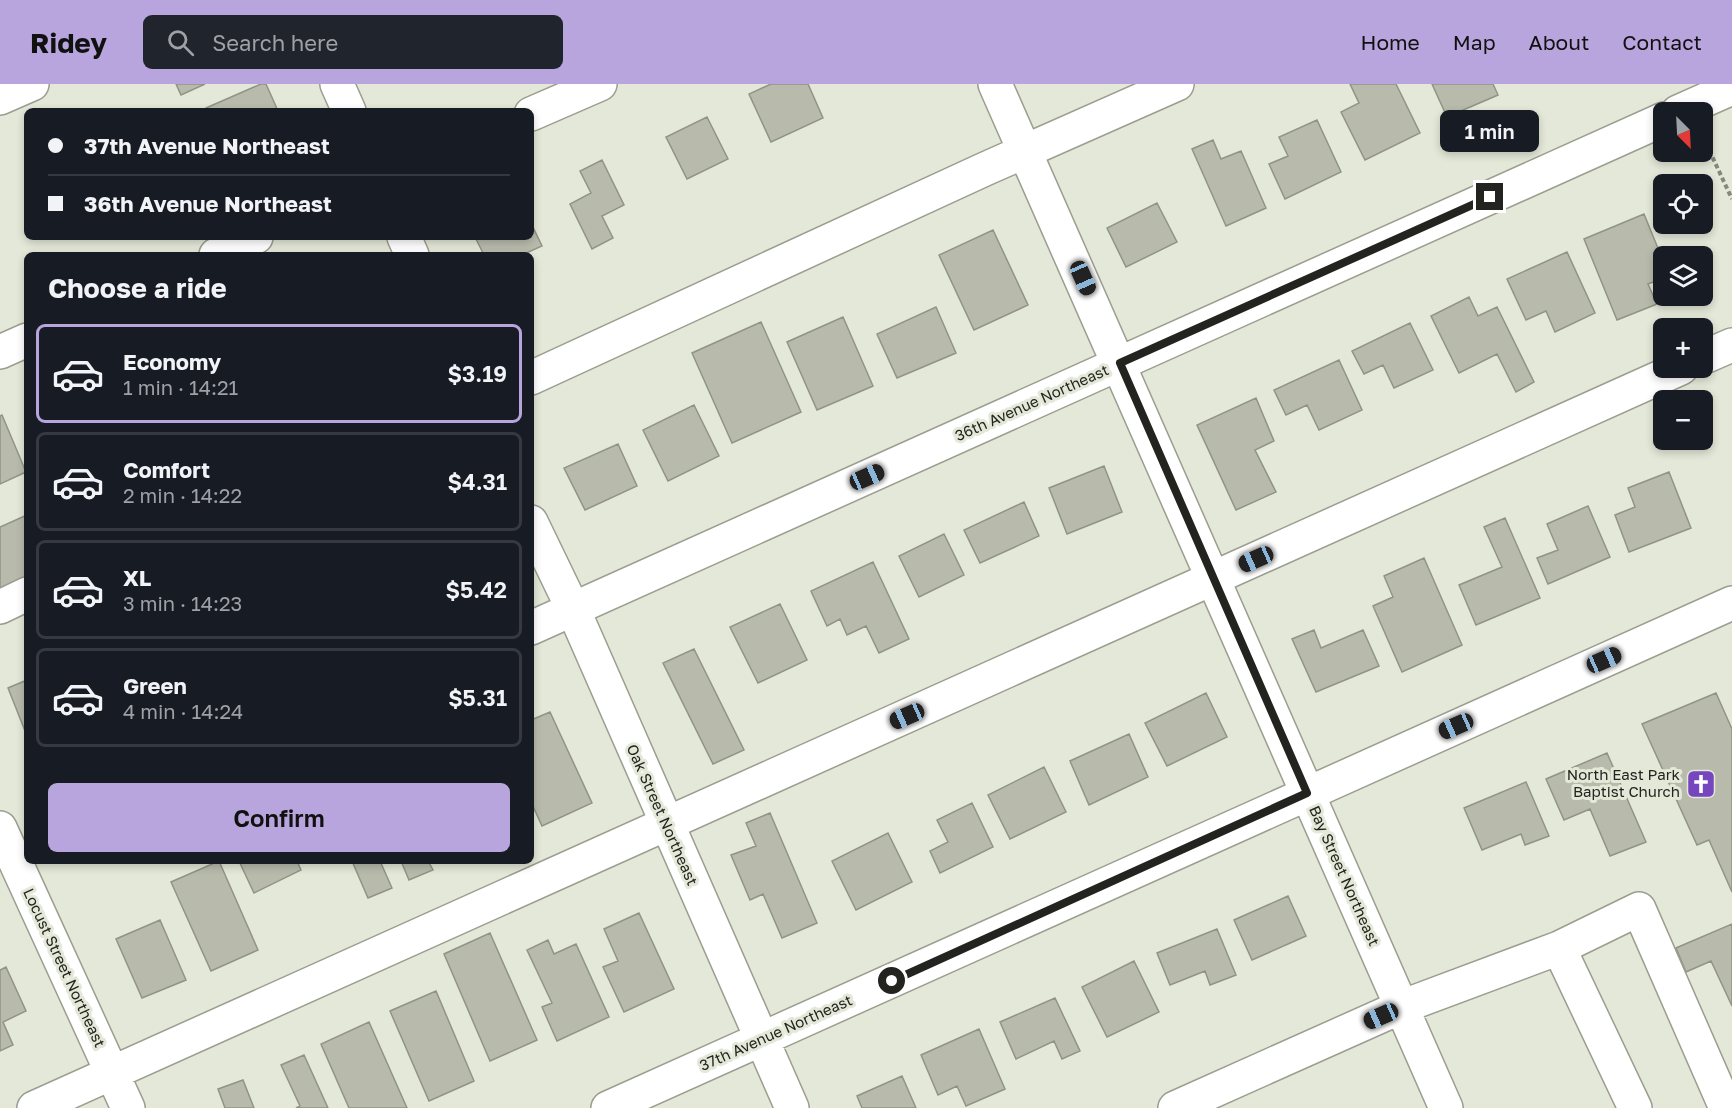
<!DOCTYPE html>
<html lang="en">
<head>
<meta charset="utf-8">
<style>
	:root { --surface:#171b24; --page:#20242c; --text:#f1f3f6; --muted:#9ea1a6; --line:#363941; --accent:#b9a5dd }
	body { margin:0; font-family:"Golos Text",sans-serif; background:var(--page); color:var(--text); height:100vh; display:flex; flex-direction:column; font-size:22px; white-space:nowrap }
	* { box-sizing:border-box; margin:0 }
	p { font-size:20px; color:var(--muted) }
	.icon { flex:none; width:33px; height:33px; fill:none; stroke:currentColor; stroke-width:2; stroke-linecap:round; stroke-linejoin:round }
	.map { position:relative; flex:1; overflow:hidden }
	.drawer { position:absolute; left:24px; top:168px; width:510px; height:612px; display:flex; flex-direction:column; background:var(--surface); border-radius:9px; box-shadow:0 3px 9px #0003 }
	.drawer>* { flex:none }
	.top-card { position:absolute; left:24px; top:24px; width:510px; height:132px; border-radius:9px; box-shadow:0 3px 9px #0003; display:grid; align-content:center; height:132px; padding:0 24px; background:var(--surface) }
	.needle { width:39px; rotate:156deg }
	.tools { position:absolute; left:1653px; top:18px; display:grid; gap:12px }
	.tools a { display:grid; place-items:center; width:60px; height:60px; border-radius:9px; background:var(--surface); box-shadow:0 3px 9px #0003; font-size:30px }
	.end { position:absolute; width:27px; height:27px; margin:-14px; border:8px solid #23241f; background:#fff; box-shadow:0 0 0 3px #fff }
	.from { border-radius:50% }
	.bubble { position:absolute; height:42px; border-radius:9px; background:var(--surface); box-shadow:0 3px 9px #0003; font-size:20px; font-weight:600; line-height:42px; text-align:center }
	.car { position:absolute; width:18px; height:36px; margin:-18px -9px; border-radius:8px; box-shadow:0 0 4px 2px #0007; background:linear-gradient(#222 24%,#8ab4d8 0 40%,#222 0 76%,#8ab4d8 0 86%,#222 0) }
	.top-card b { display:flex; align-items:center; gap:21px; height:57px; font-size:22px }
	.top-card b+b { border-top:2px solid var(--line) }
	.top-card i { width:15px; height:15px; background:var(--text) }
	ul { padding:0; list-style:none }
	li { display:flex; align-items:center; gap:18px; height:99px; margin:0 12px 9px; padding:0 12px; border:3px solid var(--line); border-radius:9px }
	li div { flex:1 }
	li b { display:block; font-size:22px }
	li em { font-style:normal; font-weight:600 }
	li.selected { border-color:var(--accent) }
	li>.icon { width:54px; height:54px; stroke-width:1.5 }
	h2 { padding:0 24px; font-size:27px; line-height:72px }
	.primary-button { display:flex; gap:12px; margin-top:auto; padding:12px 24px }
	.primary-button a { flex:1; height:69px; border-radius:9px; background:var(--accent); color:#111; font-size:24px; font-weight:600; line-height:69px; text-align:center }
	header { display:flex; align-items:center; gap:36px; box-sizing:border-box; height:84px; padding:0 30px; background:var(--accent); color:#111 }
	header strong { font-size:28px }
	nav { display:flex; gap:33px; margin-inline-start:auto; font-size:21px }
	.search { width:420px; height:54px; background:var(--page); display:flex; align-items:center; gap:15px; box-sizing:border-box; padding:0 21px; border-radius:9px; color:var(--muted); font-size:22px }
	.map>svg:first-child { display:block }
	.building { fill:#b8bbac; stroke:#909485; stroke-width:1.5 }
	.lines { fill:none; stroke-linecap:round; stroke-linejoin:round }
	.minor-casing { stroke:#9b9e8f; stroke-width:36 }
	.path { stroke:#85887d; stroke-width:4; stroke-dasharray:4.5 3; stroke-linecap:butt }
	.minor { stroke:#fff; stroke-width:33 }
	.route { stroke:#23241f; stroke-width:8 }
	.labels { text-anchor:middle; stroke-width:6; stroke-linejoin:round; paint-order:stroke }
	.street-label { font-size:15px; fill:#23241f; stroke:#e4e8d8 }
	.poi-label { font-size:15px; fill:#23241f; stroke:#e4e8d8; text-anchor:end }
</style>
</head>
<body>
<header>
<strong>Ridey</strong>
<div class="search"><svg class="icon" aria-label="search" viewBox="0 0 24 24"><circle cx="10" cy="10" r="6"/><path d="M15 15l6 6"/></svg>Search here</div>
<nav><a>Home</a><a>Map</a><a>About</a><a>Contact</a></nav>
</header>
<div class="map">
<svg width="1732" height="1024" viewBox="0 0 1732 1024">
	<rect width="100%" height="100%" fill="#e4e8d8"/>
	<!-- building -->
	<path class="building" d="M176 0H205L181 11Z
		M261 0H266L278 27H207L206 24Z
		M771 0H808L823 34 771 58 749 10Z
		M1350 0H1396L1420 49 1365 76 1341 28 1359 19Z
		M1432 0H1493L1498 11 1447 33Z
		M707 33 728 75 687 95 666 53Z
		M1317 36 1341 88 1285 115 1269 80 1288 72 1279 53Z
		M1213 56 1221 75 1241 67 1266 124 1226 142 1192 65Z
		M602 76 624 121 602 132 613 154 592 165 570 120 591 109 580 87Z
		M1157 119 1177 158 1126 183 1107 144Z
		M1644 130 1664 179V194L1648 200 1657 220 1617 236 1584 155Z
		M531 139 542 162 522 171H484L475 153H531Z
		M993 146 1028 221 974 246 939 171Z
		M1567 168 1595 229 1555 248 1546 227 1526 236 1507 195Z
		M1469 213 1478 232 1497 223 1534 298 1516 308 1497 270 1459 289 1431 232Z
		M936 223 956 269 897 294 877 250Z
		M843 233 873 302 817 326 787 258Z
		M761 238 801 328 732 359 692 269Z
		M1410 239 1433 286 1394 304 1383 281 1364 290 1352 267Z
		M1339 276 1362 326 1319 346 1307 321 1286 331 1274 306Z
		M1256 314 1274 357 1255 366 1276 408 1236 426 1197 341Z
		M694 321 719 372 668 397 643 346Z
		M2 331 26 388 0 400V332Z
		M618 360 637 402 585 426 564 384Z
		M1104 382 1122 428 1067 450 1049 404Z
		M1669 388 1691 444 1629 468 1615 431 1635 423 1628 404Z
		M1024 418 1039 452 980 479 964 446Z
		M1588 422 1610 473 1548 500 1537 474 1558 466 1547 440Z
		M27 431V493L0 505V443Z
		M1505 434 1540 514 1476 541 1459 501 1502 483 1484 443Z
		M944 450 964 491 919 513 899 472Z
		M1424 474 1462 561 1402 588 1373 522 1393 513 1384 492Z
		M873 478 909 555 879 569 866 542 847 551 840 535 827 542 811 507Z
		M780 520 807 576 758 599 730 543Z
		M1314 546 1321 564 1363 546 1379 582 1316 608 1292 555Z
		M694 565 744 666 713 680 663 579Z
		M27 596V652L8 604Z
		M1206 609 1227 653 1167 682 1145 639Z
		M1716 609 1732 645V808L1709 756 1697 761 1642 640Z
		M550 628 592 719 542 742 531 718V636Z
		M1129 650 1148 693 1089 721 1070 677Z
		M1607 669 1646 758 1610 772 1590 725 1564 736 1546 695Z
		M1044 683 1066 728 1010 755 988 711Z
		M1526 698 1549 752 1525 761 1521 750 1482 766 1464 724Z
		M972 719 993 763 940 789 930 767 948 758 937 736Z
		M770 729 817 839 782 854 763 810 750 816 731 771 756 762 746 739Z
		M888 749 912 798 856 826 832 777Z
		M219 777 258 866 211 887 171 798Z
		M239 777H297L301 786 254 809Z
		M352 777H380L392 804 368 814Z
		M401 777H428L433 786 409 796Z
		M1288 812 1306 852 1252 876 1234 836Z
		M639 829 674 905 624 928 603 883 618 877 604 845Z
		M160 836 186 896 142 914 116 855Z
		M1732 840V922L1711 877 1686 888 1676 864Z
		M1217 845 1236 891 1210 901 1205 887 1170 901 1157 869Z
		M490 849 537 956 490 977 444 870Z
		M548 856 554 870 576 860 609 933 557 957 542 923 552 919 527 866Z
		M1134 877 1159 928 1107 953 1082 903Z
		M6 883 26 927 3 938 13 961 0 967V886Z
		M436 907 474 997 429 1017 390 927Z
		M1055 914 1080 967 1062 975 1054 957 1016 975 1000 938Z
		M369 938 407 1024H349L321 960Z
		M979 945 1005 1005 966 1022 957 1002 938 1011 921 971Z
		M304 971 328 1024H296L300 1022 281 981Z
		M902 992 916 1024H862L857 1012Z
		M243 996 254 1024H225L218 1005Z"/>
	<g class="lines">
		<!-- minor casing -->
		<g class="minor-casing">
			<path id="minor" d="M337 0 349 27
				M995 0 1446 1024
				M0 14 32 0
				M1678 28 1732 4
				M531 30 600 0
				M404 153 412 171
				M216 171 256 153
				M0 268 27 256
				M1702 274 1732 261
				M531 294 985 85 1177 0
				M531 438 573 525 792 1024
				M0 523 27 510
				M531 544 1664 35
				M0 744 128 1024
				M34 1024 1681 284
				M608 1024 1732 519
				M1175 1024 1401 923 1559 864
				M1635 1024 1559 864 1639 825 1726 1024"/>
		</g>
		<!-- path -->
		<path class="path" d="M1703 53 1732 115"/>
		<!-- minor -->
		<use href="#minor" class="minor"/>
	</g>
	<g class="lines">
		<!-- route -->
		<path class="route" d="M892 897 1307 709 1120 279 1490 113"/>
	</g>
	<!-- icons -->
	<defs>
		<g id="church-square" transform="scale(1.5)"><rect x="-9" y="-9" width="18" height="18" rx="4" fill="#7546be" stroke="#e4e8d8"/><path d="M-1.2-6h2.4v3.5h3.3v2.4h-3.3V6h-2.4V-.1h-3.3v-2.4h3.3Z" fill="#fff"/></g>
	</defs>
	<g fill-rule="evenodd">
		<use href="#church-square" x="1701" y="700"/>
	</g>
	<g class="labels">
		<!-- street labels -->
		<g class="street-label">
			<text transform="translate(1032 319) rotate(-24)" y="5">36th Avenue Northeast</text>
			<text transform="translate(662 731) rotate(66)" y="5">Oak Street Northeast</text>
			<text transform="translate(1344 792) rotate(66)" y="5">Bay Street Northeast</text>
			<text transform="translate(64 884) rotate(65)" y="5">Locust Street Northeast</text>
			<text transform="translate(776 949) rotate(-24)" y="5">37th Avenue Northeast</text>
		</g>
		<!-- poi labels -->
		<g class="poi-label">
			<text x="1680" y="696">North East Park<tspan x="1680" dy="17">Baptist Church</tspan></text>
		</g>
	</g>
</svg>
<div class="tools">
<a><svg class="needle" viewBox="-14 -14 28 28"><path d="M0-13l5 13h-10z" fill="#e53935"/><path d="M0 13l5-13h-10z" fill="#9ea1a6"/></svg></a>
<a><svg class="icon" aria-label="locate" viewBox="0 0 24 24"><circle cx="12" cy="12" r="6"/><path d="M12 2v4M12 18v4M2 12h4M18 12h4"/></svg></a>
<a><svg class="icon" aria-label="layers" viewBox="0 0 24 24"><path d="M12 4l9 5-9 5-9-5zM3 14l9 5 9-5"/></svg></a>
<a>+</a>
<a>−</a>
</div>
<i class="end from" style="left:892px;top:897px"></i>
<i class="end" style="left:1490px;top:113px"></i>
<div class="bubble" style="left:1440px;top:26px;width:99px">1 min</div>
<i class="car" style="left:1083px;top:194px;rotate:156deg"></i>
<i class="car" style="left:867px;top:393px;rotate:66deg"></i>
<i class="car" style="left:1256px;top:475px;rotate:246deg"></i>
<i class="car" style="left:1604px;top:576px;rotate:66deg"></i>
<i class="car" style="left:907px;top:632px;rotate:246deg"></i>
<i class="car" style="left:1456px;top:642px;rotate:246deg"></i>
<i class="car" style="left:1381px;top:932px;rotate:246deg"></i>
<div class="top-card">
<b><i class="from"></i>37th Avenue Northeast</b>
<b><i></i>36th Avenue Northeast</b>
</div>
<section class="drawer">
<h2>Choose a ride</h2>
<ul>
<li class="selected"><svg class="icon" aria-label="car" viewBox="0 0 24 24"><path d="M5 17H2v-5l4-1 3-4h7l3 4 3 1v5h-3M9 17h6M6 11h13"/><circle cx="7" cy="17" r="2"/><circle cx="17" cy="17" r="2"/></svg><div><b>Economy</b><p>1 min · 14:21</p></div><em>$3.19</em></li>
<li><svg class="icon" aria-label="car" viewBox="0 0 24 24"><path d="M5 17H2v-5l4-1 3-4h7l3 4 3 1v5h-3M9 17h6M6 11h13"/><circle cx="7" cy="17" r="2"/><circle cx="17" cy="17" r="2"/></svg><div><b>Comfort</b><p>2 min · 14:22</p></div><em>$4.31</em></li>
<li><svg class="icon" aria-label="car" viewBox="0 0 24 24"><path d="M5 17H2v-5l4-1 3-4h7l3 4 3 1v5h-3M9 17h6M6 11h13"/><circle cx="7" cy="17" r="2"/><circle cx="17" cy="17" r="2"/></svg><div><b>XL</b><p>3 min · 14:23</p></div><em>$5.42</em></li>
<li><svg class="icon" aria-label="car" viewBox="0 0 24 24"><path d="M5 17H2v-5l4-1 3-4h7l3 4 3 1v5h-3M9 17h6M6 11h13"/><circle cx="7" cy="17" r="2"/><circle cx="17" cy="17" r="2"/></svg><div><b>Green</b><p>4 min · 14:24</p></div><em>$5.31</em></li>
</ul>
<div class="primary-button"><a>Confirm</a></div>
</section>
</div>
</body>
</html>
